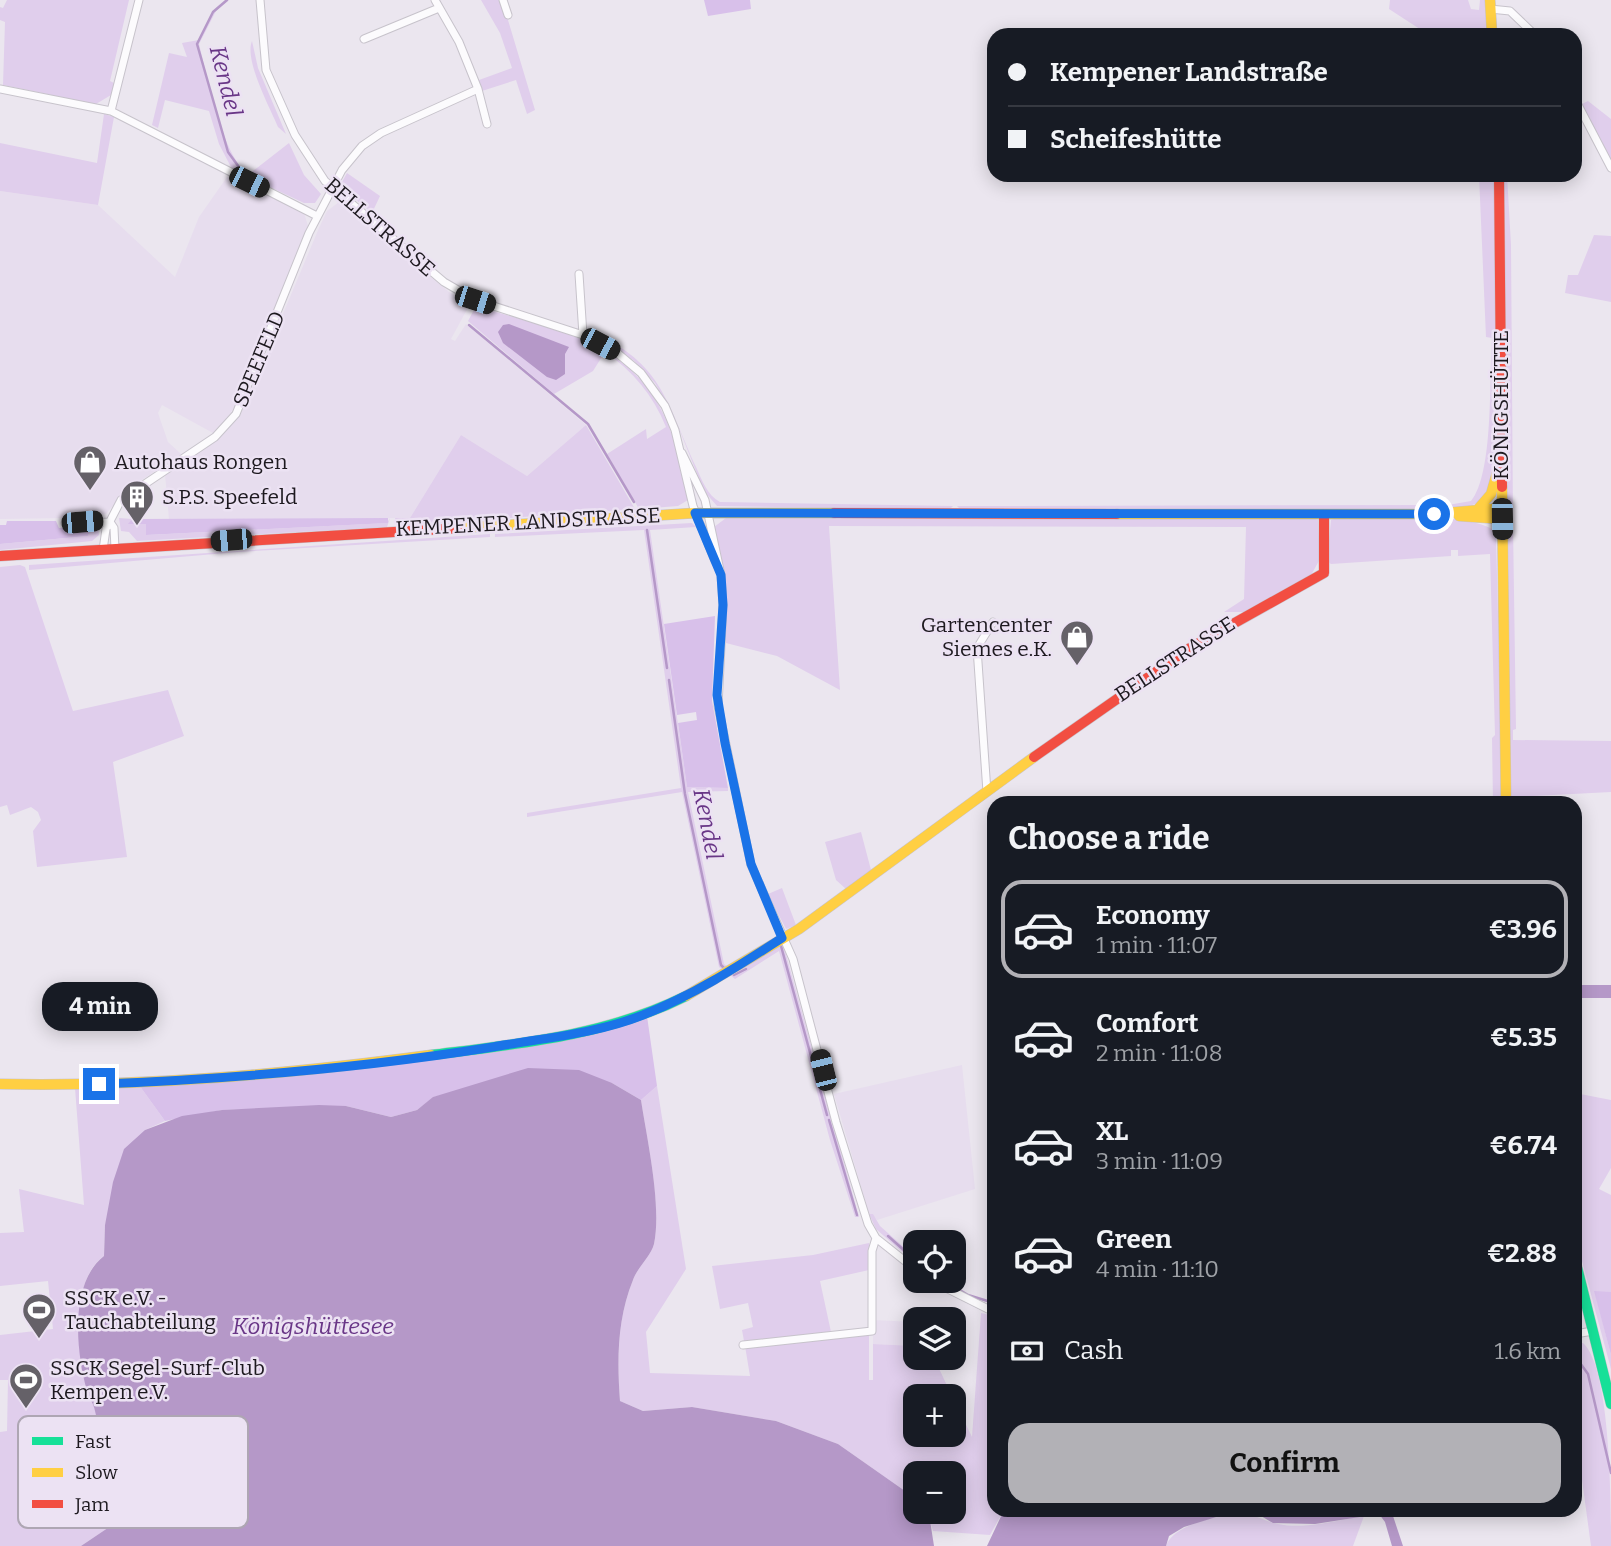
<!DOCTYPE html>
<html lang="en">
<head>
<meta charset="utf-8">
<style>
	:root { --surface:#171b24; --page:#20242c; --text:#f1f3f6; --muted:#9ea1a6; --line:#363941; --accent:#b2b1b6 }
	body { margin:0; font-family:Bitter,serif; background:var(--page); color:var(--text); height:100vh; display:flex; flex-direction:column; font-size:26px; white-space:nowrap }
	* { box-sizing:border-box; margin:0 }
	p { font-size:23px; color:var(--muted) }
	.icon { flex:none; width:38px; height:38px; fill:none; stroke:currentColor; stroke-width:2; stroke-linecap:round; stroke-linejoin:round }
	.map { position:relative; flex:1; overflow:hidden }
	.sheet { position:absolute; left:987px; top:796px; width:595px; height:721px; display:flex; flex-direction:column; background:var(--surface); border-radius:21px; box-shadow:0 4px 18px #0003 }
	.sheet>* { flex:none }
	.hud { position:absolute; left:987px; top:28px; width:595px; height:154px; border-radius:21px; box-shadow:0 4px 18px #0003; display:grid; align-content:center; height:154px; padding:0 21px; background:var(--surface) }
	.buttons { position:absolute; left:903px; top:1230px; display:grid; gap:14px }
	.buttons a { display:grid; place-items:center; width:63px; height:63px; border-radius:14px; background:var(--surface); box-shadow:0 4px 18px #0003; font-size:35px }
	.end { position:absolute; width:32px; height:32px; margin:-16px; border:9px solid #1a73e8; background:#fff; box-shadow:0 0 0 4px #fff }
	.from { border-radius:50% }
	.bubble { position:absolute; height:49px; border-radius:21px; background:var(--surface); box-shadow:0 4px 18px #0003; font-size:23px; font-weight:700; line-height:49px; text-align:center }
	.car { position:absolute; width:21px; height:42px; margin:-21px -10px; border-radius:9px; box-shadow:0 0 5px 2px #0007; background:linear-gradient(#222 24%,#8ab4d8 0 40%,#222 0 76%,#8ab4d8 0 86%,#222 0) }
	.hud b { display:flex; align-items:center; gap:24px; height:66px; font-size:26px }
	.hud b+b { border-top:2px solid var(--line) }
	.hud i { width:18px; height:18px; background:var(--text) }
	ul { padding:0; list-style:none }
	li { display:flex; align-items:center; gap:21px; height:98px; margin:0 14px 10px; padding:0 7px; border:4px solid transparent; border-radius:21px }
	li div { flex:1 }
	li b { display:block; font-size:26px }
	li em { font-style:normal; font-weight:700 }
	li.selected { border-color:var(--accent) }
	li>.icon { width:63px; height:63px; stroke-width:1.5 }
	h2 { padding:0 21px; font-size:32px; line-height:84px }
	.pay { display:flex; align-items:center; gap:18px; height:77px; padding:0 21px; font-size:26px }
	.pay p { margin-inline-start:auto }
	.button { display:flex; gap:14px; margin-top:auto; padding:14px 21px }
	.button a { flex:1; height:80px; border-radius:21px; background:var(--accent); color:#111; font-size:28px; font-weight:700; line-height:80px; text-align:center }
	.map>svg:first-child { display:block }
	.built { fill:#e7ddee }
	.green { fill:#e0ceec }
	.forest { fill:#d8c0ea }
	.water { fill:#b598c8 }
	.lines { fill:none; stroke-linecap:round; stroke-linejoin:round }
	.stream { stroke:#b598c8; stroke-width:2.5 }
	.street-casing { stroke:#c7c3cb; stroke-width:9 }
	.fast-casing { stroke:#c7c3cb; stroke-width:11 }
	.slow-casing { stroke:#c7c3cb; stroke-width:11 }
	.jam-casing { stroke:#c7c3cb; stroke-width:11 }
	.street { stroke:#fcfbfd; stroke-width:7 }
	.fast { stroke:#16e098; stroke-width:10 }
	.slow { stroke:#ffcf43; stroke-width:10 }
	.jam { stroke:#f24e42; stroke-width:10 }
	.route { stroke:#1a73e8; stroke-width:9 }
	.labels { text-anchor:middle; stroke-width:5; stroke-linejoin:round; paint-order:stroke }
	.street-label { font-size:21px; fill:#1d191f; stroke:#ece2f3 }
	.poi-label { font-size:21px; fill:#1d191f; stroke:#ece2f3; text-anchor:start }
	.water-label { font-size:23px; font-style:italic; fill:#693687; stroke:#ece2f3 }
	.key { fill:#ece2f3; stroke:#aea6b3; stroke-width:2 }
	.key-label { font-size:19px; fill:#1d191f }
</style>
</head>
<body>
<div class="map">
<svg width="1611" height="1546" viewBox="0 0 1611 1546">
	<rect width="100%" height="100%" fill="#ebe6ef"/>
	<!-- built -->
	<path class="built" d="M227 177 304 213 308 226 240 396 228 418 213 433 162 405 158 413 168 442 181 454 125 491 106 514 67 518 0 519V191L98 205 175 277 199 217Z
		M339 202 449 292 470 304 451 339 455 341 466 324 586 425 527 476 461 435 410 518 169 519 165 474 216 440 241 414 319 228 327 211Z
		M962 1065 975 1189 877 1220 869 1214 834 1094Z
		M873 1320 915 1322V1346L873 1344Z"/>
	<!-- green -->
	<path class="green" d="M7 0H129L110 81 114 83 111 95 96 104 3 85 5 22 0 20V7L3 8Z
		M229 0 216 11 199 44C207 75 223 159 249 174L289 143 304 175 321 194 315 203H304L232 169 219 144 209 111 165 100 158 128 152 125 169 53 187 57 182 43 199 40C208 25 212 4 229 0Z
		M481 0H502L535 110 527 114 516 80 482 91 479 80 512 68 500 33Z
		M1390 0H1468L1471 9 1479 10 1480 0H1485L1487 35H1429L1389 9Z
		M252 41 258 68 286 134 278 127C270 108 244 60 252 41Z
		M1588 101 1611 119V164L1582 104Z
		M104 114 114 117 98 205 0 191V143L97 163Z
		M347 173 380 196 372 213 344 190 342 182Z
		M1479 175H1495C1496 225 1507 462 1487 493 1478 507 1465 507 1450 509L961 510 957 506 1448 505 1471 501C1494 474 1489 375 1492 338L1486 337Z
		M1503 175H1507L1511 245 1513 519 1508 518Z
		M1594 235 1611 236V302L1565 293 1568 275H1578Z
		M476 306C565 334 643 341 675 443 681 462 688 480 688 500L678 506 639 509 607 454 646 429 647 439 666 427C653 395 633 371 605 352L593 371 554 394 468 321Z
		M584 330C661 358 666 401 696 467 702 480 707 495 720 502L953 506 949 510 717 506 704 491 676 421 655 383 633 360Z
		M586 425 635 509 398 526 395 518H410L461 435 527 476Z
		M119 518 132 519 129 524H146L147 535 387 523 390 518 387 527 137 541 129 532 121 531Z
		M726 518H1313L1318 520 1320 559 1310 577 1247 612H1224L1244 599 1246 527 829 526 840 690 777 656 726 643V587L714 527Z
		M1337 518C1373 518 1464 512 1492 529L1496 538 1503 803H1493L1492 738 1495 735 1490 554 1458 556V550H1451V556L1331 564 1327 561 1331 520Z
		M692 523 696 527 650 530 687 787 728 788V791L688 792 724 964 731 969 726 973 719 967 682 792 527 817V813L681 788 644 530 495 537V534Z
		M92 525 98 527 99 535 92 541 0 550V544L88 536Z
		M1513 525 1516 729 1513 730V740L1611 741V792L1514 797 1511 803 1508 531Z
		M490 534V537L238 552 29 570V565Z
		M20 565 25 567 73 711 168 690 184 736 113 762 127 857 37 867 33 831 41 820 38 812 31 807 10 815 7 805 0 807V567Z
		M861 832 871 870 846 889 836 880 825 842Z
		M782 888 796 925 786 929 768 894Z
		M783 944 859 1217H855L830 1140 779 951 735 979 730 975Z
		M139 1085 165 1121 145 1130 105 1225 104 1256C69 1281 77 1355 88 1393 90 1400 95 1406 96 1413 99 1434 101 1457 109 1477 115 1491 132 1495 133 1511L81 1546H0V1432L7 1431 8 1380H0V1335L53 1329 48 1281 0 1286V1233L24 1232 19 1189 84 1205 75 1088Z
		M657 1086 686 1269 646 1332 650 1373 750 1376 745 1346 869 1333V1380H873V1344L915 1346V1358H934L952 1396H915V1435H954V1400L972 1437 981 1313 994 1316V1510H1004L990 1535 933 1531 927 1512H954V1474H915V1498L838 1444 776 1421 692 1407 643 1411 620 1401C617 1361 617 1319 633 1280 637 1268 651 1256 654 1244 662 1207 647 1139 641 1100Z
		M1575 1093 1611 1100V1168L1599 1189 1611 1195V1292H1595L1611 1355V1369L1575 1235Z
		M869 1214H873L880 1226 915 1257V1263L876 1229Z
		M869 1243V1270L820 1281 831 1332 744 1341 742 1330 753 1327 748 1303 720 1309 712 1266 813 1255Z
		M1575 1343H1583C1611 1368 1611 1504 1611 1546H1591L1575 1428Z
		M1242 1513C1255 1515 1263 1520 1274 1523 1302 1531 1336 1520 1364 1516L1353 1546H1166C1173 1524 1221 1515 1242 1513Z"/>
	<!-- forest -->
	<path class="forest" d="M704 0H750L751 9 708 16Z
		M388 518V523L146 535V524H128L132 519Z
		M7 521H56L59 528 92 525 88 536 0 544V525H6Z
		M715 616 712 701 728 788 687 787 678 723 697 720 696 712 677 715 664 624Z
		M647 1016 657 1086 641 1100 612 1083H489L434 1097 417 1110 391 1117 346 1106 222 1110 165 1121 139 1085 472 1053Z
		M1594 1291 1611 1292V1355Z"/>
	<!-- water -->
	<path class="water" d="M509 324 569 347 565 354V374L556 380 547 377 503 343 498 332 503 325Z
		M1578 985H1611V998H1582L1576 992Z
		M528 1068 579 1070 612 1083 641 1100C647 1139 662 1206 654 1244 651 1256 637 1268 633 1280 617 1319 617 1361 620 1401L643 1411 692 1407 776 1421 838 1444 915 1498V1512L929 1514 934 1546H81L133 1511C132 1494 113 1488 105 1473 94 1452 101 1432 95 1411 94 1404 89 1398 87 1391 76 1352 69 1283 104 1256L105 1225 113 1182 124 1149 145 1130 182 1116 222 1110 319 1105 346 1106 391 1117 417 1110 433 1097Z
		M1004 1510H1286L1297 1513 1391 1510 1403 1546H1392L1385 1522 1379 1514 1315 1524 1273 1523 1261 1516 1226 1514 1184 1527 1169 1536 1166 1546H987Z"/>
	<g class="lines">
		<!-- stream -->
		<path class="stream" d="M227 0 213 12 197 44 228 152 244 174
			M469 325 588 424 634 502
			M647 530 667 668
			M669 680 685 794 721 965 727 971
			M781 946 827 1115
			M734 975 746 969
			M829 1120 857 1215
			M888 1236 915 1260
			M945 1281 968 1295 994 1303
			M1575 1356 1588 1374 1611 1473"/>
		<!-- street casing -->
		<g class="street-casing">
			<path id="street" d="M260 0 266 70 295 135 325 181 444 282 475 300 583 335 616 352 641 373 665 406 675 430 693 506 715 561
				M435 0 459 42 478 89
				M503 0 508 15
				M1490 9 1510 11 1535 35
				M364 39 439 8
				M0 89 111 111 317 216
				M1575 99 1611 168
				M111 111 139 0
				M579 274 583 335
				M682 453 705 500 721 575 723 605 718 706 751 865 793 959 836 1122 868 1224 876 1238 915 1269
				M110 522 114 528 115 549
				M65 523 110 522
				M103 550 106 529 121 500 215 437 236 414 309 233 342 170 362 146 381 133 478 89 487 124
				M987 792 977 648 993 622
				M932 1281 994 1312
				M1575 1334 1593 1331
				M743 1345 872 1331V1251L876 1238"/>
		</g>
		<!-- fast casing -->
		<g class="fast-casing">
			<path id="fast" d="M431 1055C518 1044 606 1036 686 996
				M1575 1259 1611 1404"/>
		</g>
		<!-- slow casing -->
		<g class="slow-casing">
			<path id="slow" d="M1490 0 1492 35
				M1502 487 1506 803
				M1478 509 1491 494 1497 473
				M1117 514H1434L1502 508
				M1459 516 1502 519
				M460 528 695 513H834
				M686 996 799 929 1034 757
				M0 1084C145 1087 288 1074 431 1055"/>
		</g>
		<!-- jam casing -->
		<g class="jam-casing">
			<path id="jam" d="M1499 175 1502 487
				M834 513 1117 514
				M0 556 460 528
				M1034 757 1190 648 1324 573V515"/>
		</g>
		<!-- street -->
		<use href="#street" class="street"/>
		<!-- fast -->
		<use href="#fast" class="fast"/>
		<!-- slow -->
		<use href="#slow" class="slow"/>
		<!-- jam -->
		<use href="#jam" class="jam"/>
	</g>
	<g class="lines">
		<!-- route -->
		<path class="route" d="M99 1084C231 1079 362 1068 493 1047 543 1038 595 1034 643 1015 692 996 737 967 782 938L751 864 725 743 717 695 723 605 721 575 695 513 1434 514"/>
	</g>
	<!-- icons -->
	<defs>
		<g id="shop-pin" transform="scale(1.75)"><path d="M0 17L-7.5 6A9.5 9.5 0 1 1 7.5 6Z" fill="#656168" stroke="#ece2f3"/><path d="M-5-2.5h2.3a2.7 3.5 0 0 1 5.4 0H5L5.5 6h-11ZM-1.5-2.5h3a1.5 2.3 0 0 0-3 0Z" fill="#fff"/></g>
		<g id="building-pin" transform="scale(1.75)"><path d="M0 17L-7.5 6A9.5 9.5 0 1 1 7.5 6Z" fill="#656168" stroke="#ece2f3"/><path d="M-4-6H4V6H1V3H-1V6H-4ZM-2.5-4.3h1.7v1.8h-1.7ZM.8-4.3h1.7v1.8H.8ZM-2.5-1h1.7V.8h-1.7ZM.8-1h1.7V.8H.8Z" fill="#fff"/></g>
		<g id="stadium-pin" transform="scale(1.75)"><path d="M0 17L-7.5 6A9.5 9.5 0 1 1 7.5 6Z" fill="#656168" stroke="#ece2f3"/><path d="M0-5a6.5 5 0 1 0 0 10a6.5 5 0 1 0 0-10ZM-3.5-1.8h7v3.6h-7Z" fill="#fff"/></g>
	</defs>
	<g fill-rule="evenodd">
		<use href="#shop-pin" x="90" y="462"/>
		<use href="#building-pin" x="137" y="497"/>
		<use href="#shop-pin" x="1077" y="637"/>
		<use href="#stadium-pin" x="39" y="1310"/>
		<use href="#stadium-pin" x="26" y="1380"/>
	</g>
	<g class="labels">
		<!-- street labels -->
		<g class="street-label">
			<text transform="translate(380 227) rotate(41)" y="7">BELLSTRASSE</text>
			<text transform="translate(259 359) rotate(-67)" y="7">SPEEFELD</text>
			<text transform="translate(1501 405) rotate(-90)" y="7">KÖNIGSHÜTTE</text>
			<text transform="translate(528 522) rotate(-3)" y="7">KEMPENER LANDSTRASSE</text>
			<text transform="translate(1175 659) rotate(-33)" y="7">BELLSTRASSE</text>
		</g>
		<!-- poi labels -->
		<g class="poi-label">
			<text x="114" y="469">Autohaus Rongen</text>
			<text x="162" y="504">S.P.S. Speefeld</text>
			<text x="1052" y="632" text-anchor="end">Gartencenter<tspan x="1052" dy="24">Siemes e.K.</tspan></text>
			<text x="64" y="1305">SSCK e.V. -<tspan x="64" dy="24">Tauchabteilung</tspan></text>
			<text x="50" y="1375">SSCK Segel-Surf-Club<tspan x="50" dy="24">Kempen e.V.</tspan></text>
		</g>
		<!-- water labels -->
		<g class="water-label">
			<text transform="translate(226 81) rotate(76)" y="8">Kendel</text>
			<text transform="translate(708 824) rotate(79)" y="8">Kendel</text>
			<text x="313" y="1334">Königshüttesee</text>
		</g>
	</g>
	<!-- legend -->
	<rect x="18" y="1416" width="230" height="112" rx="10" class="key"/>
	<rect x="32" y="1437" width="31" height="8" fill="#16e098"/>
	<rect x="32" y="1468" width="31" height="9" fill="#ffcf43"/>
	<rect x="32" y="1500" width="31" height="8" fill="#f24e42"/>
	<g class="key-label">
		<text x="75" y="1448">Fast</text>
		<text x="75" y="1479">Slow</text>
		<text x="75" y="1511">Jam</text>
	</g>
</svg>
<div class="buttons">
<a><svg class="icon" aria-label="locate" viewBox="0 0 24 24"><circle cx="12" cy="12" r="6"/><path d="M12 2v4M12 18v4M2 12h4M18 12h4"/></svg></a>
<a><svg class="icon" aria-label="layers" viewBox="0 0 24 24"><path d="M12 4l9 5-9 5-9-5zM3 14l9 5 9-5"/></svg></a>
<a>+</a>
<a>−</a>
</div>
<i class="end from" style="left:1434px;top:514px"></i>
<i class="end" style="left:99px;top:1084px"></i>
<div class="bubble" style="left:42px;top:982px;width:116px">4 min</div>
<i class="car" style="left:249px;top:182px;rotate:116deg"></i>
<i class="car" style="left:475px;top:300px;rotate:108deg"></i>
<i class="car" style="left:600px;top:344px;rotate:118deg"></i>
<i class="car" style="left:1502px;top:519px;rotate:179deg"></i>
<i class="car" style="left:82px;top:522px;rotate:85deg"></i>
<i class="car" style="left:231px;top:540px;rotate:265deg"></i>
<i class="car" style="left:823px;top:1070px;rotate:346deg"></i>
<div class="hud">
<b><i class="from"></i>Kempener Landstraße</b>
<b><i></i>Scheifeshütte</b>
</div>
<section class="sheet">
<h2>Choose a ride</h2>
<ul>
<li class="selected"><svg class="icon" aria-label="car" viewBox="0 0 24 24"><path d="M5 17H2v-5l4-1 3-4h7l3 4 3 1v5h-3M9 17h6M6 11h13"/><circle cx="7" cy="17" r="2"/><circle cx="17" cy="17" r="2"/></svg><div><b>Economy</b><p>1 min · 11:07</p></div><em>€3.96</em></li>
<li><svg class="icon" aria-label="car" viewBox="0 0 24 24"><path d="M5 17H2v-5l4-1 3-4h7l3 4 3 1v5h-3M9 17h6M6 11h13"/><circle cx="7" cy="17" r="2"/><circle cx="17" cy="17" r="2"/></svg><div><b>Comfort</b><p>2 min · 11:08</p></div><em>€5.35</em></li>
<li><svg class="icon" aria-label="car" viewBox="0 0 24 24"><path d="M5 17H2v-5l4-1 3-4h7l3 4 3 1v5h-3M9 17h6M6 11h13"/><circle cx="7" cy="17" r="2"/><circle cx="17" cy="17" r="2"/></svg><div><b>XL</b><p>3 min · 11:09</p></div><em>€6.74</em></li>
<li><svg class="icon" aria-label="car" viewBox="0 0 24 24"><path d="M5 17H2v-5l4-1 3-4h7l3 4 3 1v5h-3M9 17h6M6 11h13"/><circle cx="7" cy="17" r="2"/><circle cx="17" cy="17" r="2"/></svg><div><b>Green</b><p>4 min · 11:10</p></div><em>€2.88</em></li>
</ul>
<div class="pay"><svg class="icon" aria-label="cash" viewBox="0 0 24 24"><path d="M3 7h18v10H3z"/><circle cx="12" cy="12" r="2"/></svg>Cash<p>1.6 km</p></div>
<div class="button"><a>Confirm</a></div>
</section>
</div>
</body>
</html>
